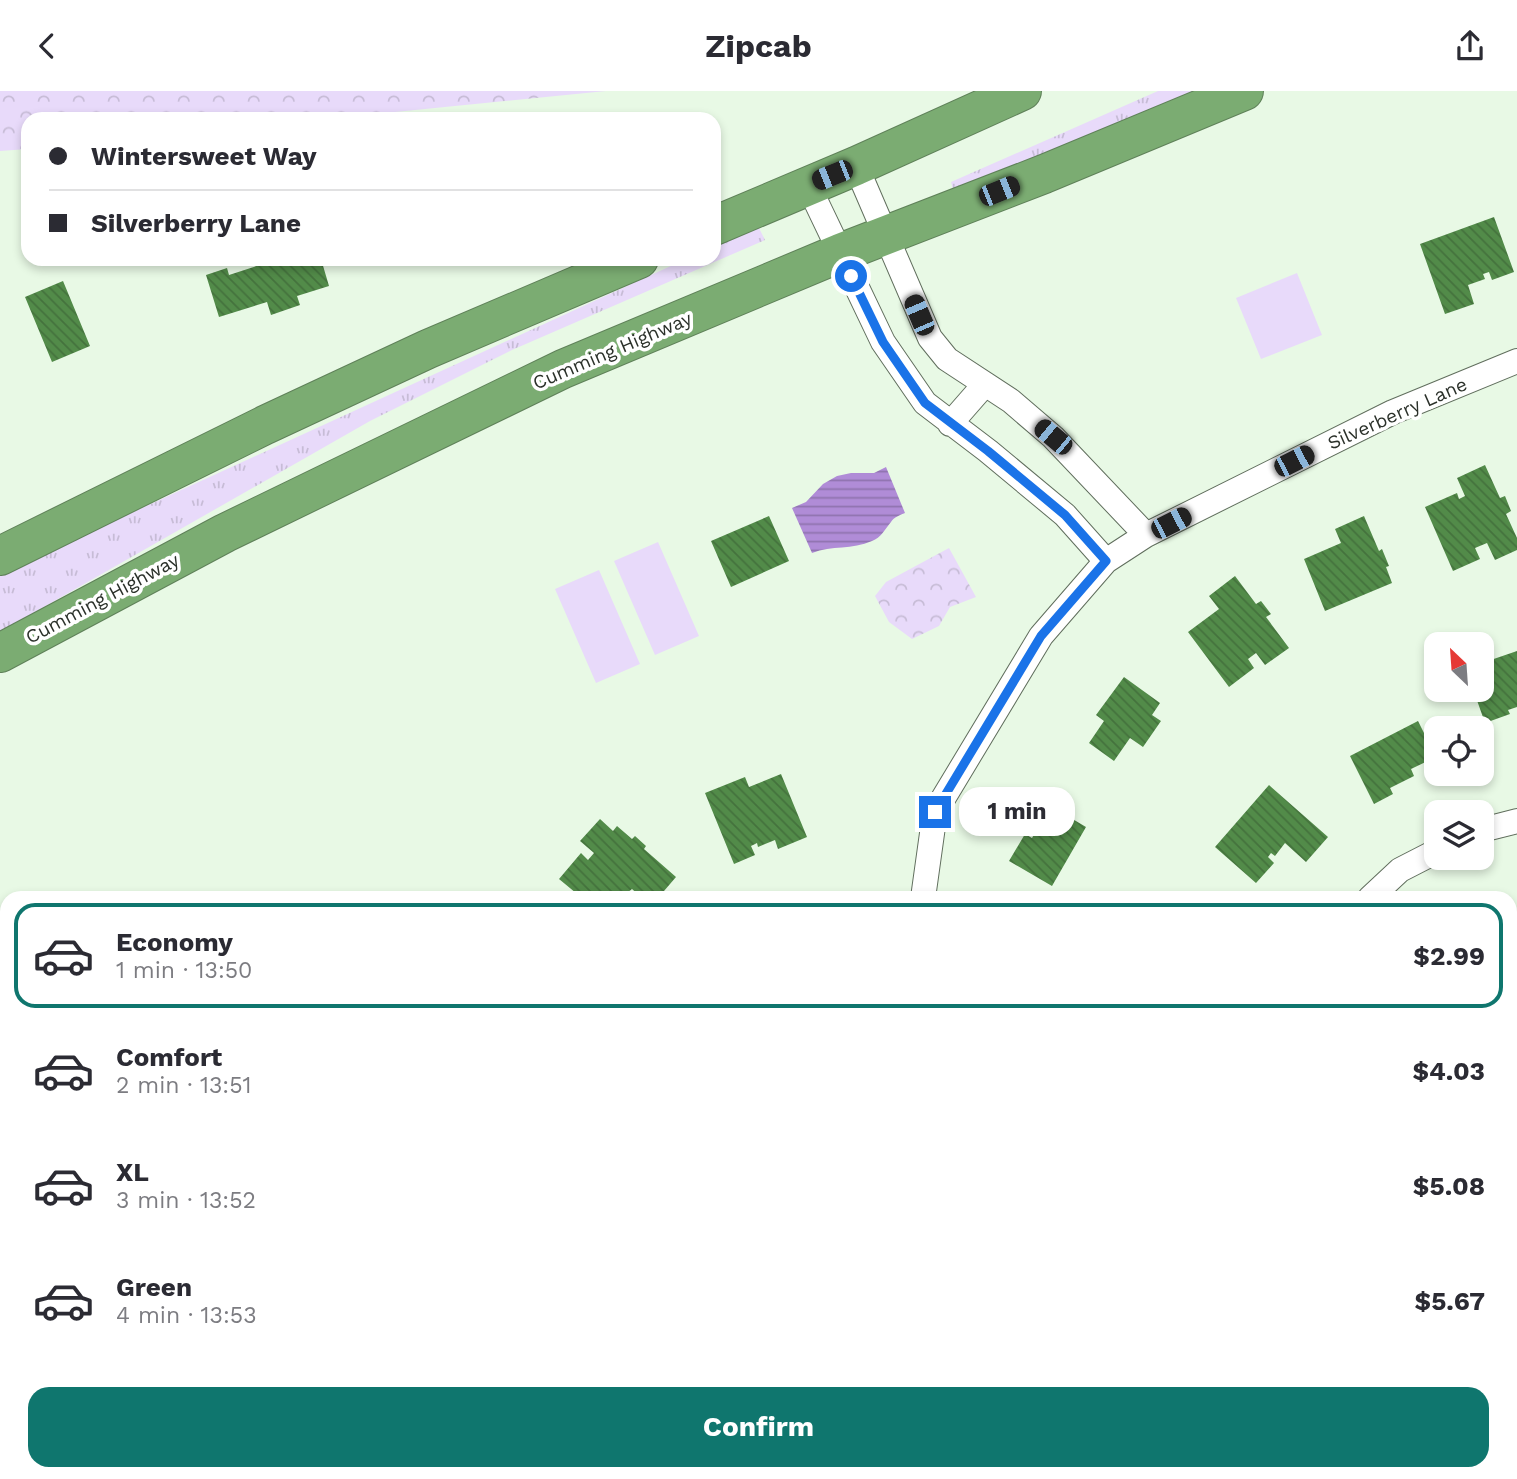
<!DOCTYPE html>
<html lang="en">
<head>
<meta charset="utf-8">
<style>
	:root { --surface:#fff; --page:#f2f2f3; --text:#2b2b33; --muted:#7c7c81; --line:#e1e1e2; --accent:#0f766e }
	body { margin:0; font-family:"Work Sans",sans-serif; background:var(--page); color:var(--text); height:100vh; display:flex; flex-direction:column; font-size:26px; white-space:nowrap }
	* { box-sizing:border-box; margin:0 }
	p { font-size:23px; color:var(--muted) }
	.icon { flex:none; width:38px; height:38px; fill:none; stroke:currentColor; stroke-width:2; stroke-linecap:round; stroke-linejoin:round }
	.map { position:relative; flex:1; overflow:hidden }
	.drawer { position:absolute; left:0px; top:800px; width:1517px; height:590px; display:flex; flex-direction:column; background:var(--surface); border-radius:21px 21px 0 0; box-shadow:0 4px 10px #0003 }
	.drawer>* { flex:none }
	.top-card { position:absolute; left:21px; top:21px; width:700px; height:154px; border-radius:21px; box-shadow:0 4px 10px #0003; display:grid; align-content:center; height:154px; padding:0 28px; background:var(--surface) }
	.needle { width:46px; rotate:335deg }
	.buttons { position:absolute; left:1424px; top:541px; display:grid; gap:14px }
	.buttons a { display:grid; place-items:center; width:70px; height:70px; border-radius:14px; background:var(--surface); box-shadow:0 4px 10px #0003; font-size:35px }
	.end { position:absolute; width:32px; height:32px; margin:-16px; border:9px solid #1a73e8; background:#fff; box-shadow:0 0 0 4px #fff }
	.from { border-radius:50% }
	.bubble { position:absolute; height:49px; border-radius:21px; background:var(--surface); box-shadow:0 4px 10px #0003; font-size:23px; font-weight:700; line-height:49px; text-align:center }
	.car { position:absolute; width:21px; height:42px; margin:-21px -10px; border-radius:9px; box-shadow:0 0 5px 2px #0007; background:linear-gradient(#222 24%,#8ab4d8 0 40%,#222 0 76%,#8ab4d8 0 86%,#222 0) }
	.top-card b { display:flex; align-items:center; gap:24px; height:66px; font-size:26px }
	.top-card b+b { border-top:2px solid var(--line) }
	.top-card i { width:18px; height:18px; background:var(--text) }
	ul { padding:12px 0 0; list-style:none }
	li { display:flex; align-items:center; gap:21px; height:105px; margin:0 14px 10px; padding:0 14px; border:4px solid transparent; border-radius:21px }
	li div { flex:1 }
	li b { display:block; font-size:26px }
	li em { font-style:normal; font-weight:700 }
	li.current { border-color:var(--accent) }
	li>.icon { width:63px; height:63px; stroke-width:1.5 }
	.action { display:flex; gap:14px; margin-top:auto; padding:14px 28px }
	.action a { flex:1; height:80px; border-radius:21px; background:var(--accent); color:#fff; font-size:28px; font-weight:700; line-height:80px; text-align:center }
	header { display:flex; justify-content:space-between; align-items:center; height:91px; padding:0 28px; background:var(--surface); font-size:32px; font-weight:700 }
	.map>svg:first-child { display:block }
	.grass { fill:url(#grass-tufts) }
	.forest { fill:url(#forest-crowns) }
	.pitch { fill:#e8dafa }
	.water { fill:url(#water-rules) }
	.building { fill:url(#building-back-hatch) }
	.lines { fill:none; stroke-linecap:round; stroke-linejoin:round }
	.street-casing { stroke:#606e5d; stroke-width:26 }
	.highway-casing { stroke:#5f8159; stroke-width:40 }
	.street { stroke:#fff; stroke-width:24 }
	.highway { stroke:#7bac72; stroke-width:38 }
	.route { stroke:#1a73e8; stroke-width:9 }
	.labels { text-anchor:middle; stroke-width:7; stroke-linejoin:round; paint-order:stroke }
	.street-label { font-size:19px; fill:#2b312a; stroke:#fff }
</style>
</head>
<body>
<header><svg class="icon" aria-label="back" viewBox="0 0 24 24"><path d="M15 5l-7 7 7 7"/></svg>Zipcab<svg class="icon" aria-label="share" viewBox="0 0 24 24"><path d="M12 15V3M7 8l5-5 5 5M5 13v7h14v-7"/></svg></header>
<div class="map">
<svg width="1517" height="1388" viewBox="0 0 1517 1388">
	<defs>
		<pattern id="grass-tufts" width="24" height="20" patternUnits="userSpaceOnUse" patternTransform="scale(1.75)"><rect width="24" height="20" fill="#e8dafa"/><path d="M3 7l-1-3M5 7V3M7 7l1-3M15 17l-1-3M17 17v-4M19 17l1-3" fill="none" stroke="#c7bcd6"/></pattern>
		<pattern id="forest-crowns" width="20" height="18" patternUnits="userSpaceOnUse" patternTransform="scale(1.75)"><rect width="20" height="18" fill="#e8dafa"/><path d="M2 6a3 3 0 1 1 6 0M12 15a3 3 0 1 1 6 0" fill="none" stroke="#c7bcd6"/></pattern>
		<pattern id="water-rules" width="6" height="5" patternUnits="userSpaceOnUse" patternTransform="scale(1.75)"><rect width="6" height="5" fill="#b08cd7"/><path d="M0 2.5h6" fill="none" stroke="#8f73af"/></pattern>
		<pattern id="building-back-hatch" width="6" height="6" patternUnits="userSpaceOnUse" patternTransform="scale(1.75)"><rect width="6" height="6" fill="#528b49"/><path d="M-1 5l2 2M0 0l6 6M5-1l2 2" fill="none" stroke="#44723d"/></pattern>
	</defs>
	<rect width="100%" height="100%" fill="#e8f9e5"/>
	<!-- grass -->
	<path class="grass" d="M1158 0H1210L955 106 951 91Z
		M758 135 765 149 512 259 370 330 0 541V482L686 168H714V155Z"/>
	<!-- forest -->
	<path class="forest" d="M0 0H606L325 28H28V58L0 60Z
		M949 457 976 506 950 516 939 535 912 548 889 531 875 505 886 491Z"/>
	<!-- pitch -->
	<path class="pitch" d="M1297 182 1322 244 1261 268 1236 207Z
		M658 451 699 545 655 564 614 470Z
		M599 479 640 573 596 592 555 498Z"/>
	<!-- water -->
	<path class="water" d="M886 376 905 422C900 424 894 426 891 431 885 438 881 447 872 450 852 459 832 454 812 462L792 417 806 411 823 393 837 385 851 382H874Z"/>
	<!-- building -->
	<path class="building" d="M1494 126 1514 181 1492 189 1489 181 1483 183 1485 188 1468 194 1474 213 1445 223 1420 153Z
		M278 168H321L329 195 297 205 300 214 271 224 267 211 219 226 206 184 227 177 229 184Z
		M63 190 90 255 52 271 25 206Z
		M1485 374 1500 407 1505 405 1511 420 1506 423 1517 447V459L1495 469 1487 452 1475 457 1480 468 1453 480 1425 416 1457 402 1459 408 1465 405 1457 387Z
		M769 425 789 470 731 496 711 450Z
		M1364 425 1379 460 1382 458 1389 475 1386 476 1392 492 1325 520 1304 468 1341 452 1335 438Z
		M1235 485 1256 513 1261 510 1271 523 1266 526 1289 557 1265 574 1256 562 1248 568 1254 577 1229 596 1188 541 1219 518 1209 505Z
		M1517 560V616L1508 619 1510 623 1485 632 1473 598H1482V572Z
		M1124 586 1160 612 1152 624 1161 630 1143 656 1130 647 1114 670 1089 652 1104 630 1096 624Z
		M1418 630 1436 666 1411 678 1414 685 1390 697 1393 703 1374 713 1350 665Z
		M781 683 807 746 778 758 775 749 758 756 757 752 751 755 755 764 734 773 705 702 745 686 749 696Z
		M1269 694 1328 746 1306 771 1285 752 1275 765 1271 762 1268 766 1274 772 1256 792 1215 756Z
		M1054 717 1086 736 1052 795 1009 770 1025 743 1032 747 1042 729 1046 731Z
		M600 728 613 740 617 735 632 748 635 745 646 755 644 758 676 786 658 807H642L632 798 627 802 633 807H582L559 788 581 762 588 769 594 762 580 750Z
		M0 1210 7 1217V1250L0 1257Z
		M277 1382H328L327 1388H276Z
		M1177 1382H1215L1211 1388H1180L1176 1385Z"/>
	<g class="lines">
		<!-- street casing -->
		<g class="street-casing">
			<path id="street" d="M856 75 930 247 947 268 1011 310 1053 346 1146 444
				M808 94 883 251 925 312 988 360 1065 424 1106 470
				M950 333 985 293
				M1482 739 1517 730
				M923 807 935 721 1041 545 1106 470 1146 444 1393 321 1517 270
				M1370 807 1400 779 1437 760
				M1431 1382 1437 1388
				M164 1388V1382"/>
		</g>
		<!-- highway casing -->
		<g class="highway-casing">
			<path id="highway" d="M714 135 856 75 1022 0
				M0 465 265 334 428 258 639 168
				M0 562 225 442 563 278 840 162 1044 83 1244 0"/>
		</g>
		<!-- street -->
		<use href="#street" class="street"/>
		<!-- highway -->
		<use href="#highway" class="highway"/>
	</g>
	<g class="lines">
		<!-- route -->
		<path class="route" d="M851 185 883 251 925 312 988 360 1065 424 1106 470 1041 545 935 721"/>
	</g>
	<g class="labels">
		<!-- street labels -->
		<g class="street-label">
			<text transform="translate(612 259) rotate(-23)" y="7">Cumming Highway</text>
			<text transform="translate(1397 322) rotate(-24)" y="7">Silverberry Lane</text>
			<text transform="translate(102 507) rotate(-28)" y="7">Cumming Highway</text>
		</g>
	</g>
</svg>
<div class="buttons">
<a><svg class="needle" viewBox="-14 -14 28 28"><path d="M0-13l5 13h-10z" fill="#e53935"/><path d="M0 13l5-13h-10z" fill="#7c7c81"/></svg></a>
<a><svg class="icon" aria-label="locate" viewBox="0 0 24 24"><circle cx="12" cy="12" r="6"/><path d="M12 2v4M12 18v4M2 12h4M18 12h4"/></svg></a>
<a><svg class="icon" aria-label="layers" viewBox="0 0 24 24"><path d="M12 4l9 5-9 5-9-5zM3 14l9 5 9-5"/></svg></a>
</div>
<i class="end from" style="left:851px;top:185px"></i>
<i class="end" style="left:935px;top:721px"></i>
<div class="bubble" style="left:959px;top:696px;width:116px">1 min</div>
<i class="car" style="left:832px;top:84px;rotate:248deg"></i>
<i class="car" style="left:999px;top:100px;rotate:68deg"></i>
<i class="car" style="left:919px;top:224px;rotate:337deg"></i>
<i class="car" style="left:1053px;top:346px;rotate:310deg"></i>
<i class="car" style="left:1294px;top:370px;rotate:63deg"></i>
<i class="car" style="left:1171px;top:432px;rotate:63deg"></i>
<div class="top-card">
<b><i class="from"></i>Wintersweet Way</b>
<b><i></i>Silverberry Lane</b>
</div>
<section class="drawer">
<ul>
<li class="current"><svg class="icon" aria-label="car" viewBox="0 0 24 24"><path d="M5 17H2v-5l4-1 3-4h7l3 4 3 1v5h-3M9 17h6M6 11h13"/><circle cx="7" cy="17" r="2"/><circle cx="17" cy="17" r="2"/></svg><div><b>Economy</b><p>1 min · 13:50</p></div><em>$2.99</em></li>
<li><svg class="icon" aria-label="car" viewBox="0 0 24 24"><path d="M5 17H2v-5l4-1 3-4h7l3 4 3 1v5h-3M9 17h6M6 11h13"/><circle cx="7" cy="17" r="2"/><circle cx="17" cy="17" r="2"/></svg><div><b>Comfort</b><p>2 min · 13:51</p></div><em>$4.03</em></li>
<li><svg class="icon" aria-label="car" viewBox="0 0 24 24"><path d="M5 17H2v-5l4-1 3-4h7l3 4 3 1v5h-3M9 17h6M6 11h13"/><circle cx="7" cy="17" r="2"/><circle cx="17" cy="17" r="2"/></svg><div><b>XL</b><p>3 min · 13:52</p></div><em>$5.08</em></li>
<li><svg class="icon" aria-label="car" viewBox="0 0 24 24"><path d="M5 17H2v-5l4-1 3-4h7l3 4 3 1v5h-3M9 17h6M6 11h13"/><circle cx="7" cy="17" r="2"/><circle cx="17" cy="17" r="2"/></svg><div><b>Green</b><p>4 min · 13:53</p></div><em>$5.67</em></li>
</ul>
<div class="action"><a>Confirm</a></div>
</section>
</div>
</body>
</html>
